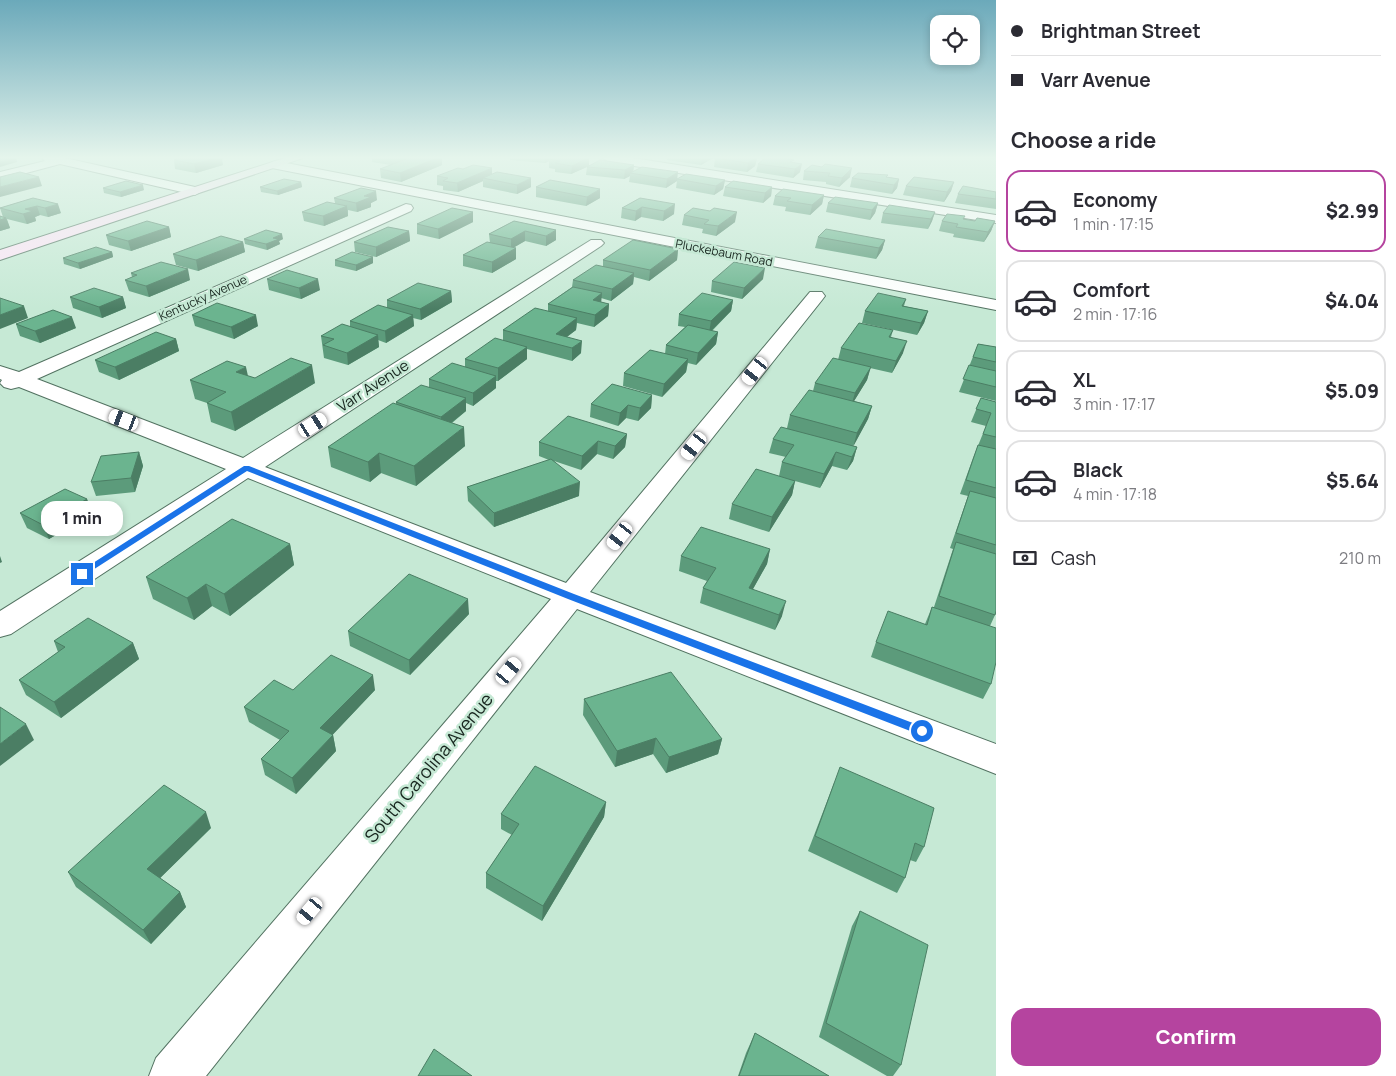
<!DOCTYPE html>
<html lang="en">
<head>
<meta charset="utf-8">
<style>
	:root { --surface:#fff; --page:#f7f7f7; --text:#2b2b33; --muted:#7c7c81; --line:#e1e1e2; --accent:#b5449f }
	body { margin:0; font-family:Manrope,sans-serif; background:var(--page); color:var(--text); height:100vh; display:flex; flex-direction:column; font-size:19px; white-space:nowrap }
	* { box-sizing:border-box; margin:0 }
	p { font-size:16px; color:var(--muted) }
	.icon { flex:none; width:28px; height:28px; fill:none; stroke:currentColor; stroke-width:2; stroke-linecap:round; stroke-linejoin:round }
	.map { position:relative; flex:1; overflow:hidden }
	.sheet { display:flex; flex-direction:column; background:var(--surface); width:400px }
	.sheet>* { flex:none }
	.top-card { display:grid; align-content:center; height:110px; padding:0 15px; background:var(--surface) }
	.fabs { position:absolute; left:930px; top:15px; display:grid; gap:10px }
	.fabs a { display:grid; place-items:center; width:50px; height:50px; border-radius:10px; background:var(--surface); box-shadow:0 2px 8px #0003; font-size:25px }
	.end { position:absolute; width:22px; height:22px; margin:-11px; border:6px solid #1a73e8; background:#fff; box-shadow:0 0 0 2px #fff }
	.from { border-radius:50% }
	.bubble { position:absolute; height:35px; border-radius:15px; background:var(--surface); box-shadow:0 2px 8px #0003; font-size:16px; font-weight:800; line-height:35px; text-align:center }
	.car { position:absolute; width:15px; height:30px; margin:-15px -8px; border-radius:6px; box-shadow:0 0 4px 1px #0007; background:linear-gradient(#fff 24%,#345 0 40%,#fff 0 76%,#345 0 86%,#fff 0) }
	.top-card b { display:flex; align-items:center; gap:18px; height:48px; font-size:19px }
	.top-card b+b { border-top:1px solid var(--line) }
	.top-card i { width:12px; height:12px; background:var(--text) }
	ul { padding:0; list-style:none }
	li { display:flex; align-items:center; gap:15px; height:82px; margin:0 10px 8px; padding:0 5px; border:2px solid var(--line); border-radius:15px }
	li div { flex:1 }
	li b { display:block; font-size:19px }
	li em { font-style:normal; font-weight:800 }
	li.selected { border-color:var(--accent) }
	li>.icon { width:45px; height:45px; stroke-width:1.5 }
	h2 { padding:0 15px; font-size:22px; line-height:60px }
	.pay { display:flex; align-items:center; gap:12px; height:55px; padding:0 15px; font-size:19px }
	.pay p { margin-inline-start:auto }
	.button { display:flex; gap:10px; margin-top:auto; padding:10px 15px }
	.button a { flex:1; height:58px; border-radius:15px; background:var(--accent); color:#fff; font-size:20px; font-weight:800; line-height:58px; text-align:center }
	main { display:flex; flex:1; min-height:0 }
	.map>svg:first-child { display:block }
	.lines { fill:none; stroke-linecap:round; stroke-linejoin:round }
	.minor-casing { stroke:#527261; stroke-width:2 }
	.tertiary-casing { stroke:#527261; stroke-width:2 }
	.secondary-casing { stroke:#527261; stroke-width:2 }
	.minor { fill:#fff; fill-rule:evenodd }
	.tertiary { fill:#fff; fill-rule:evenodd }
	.secondary { fill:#ffe5f8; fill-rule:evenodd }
	.wall { fill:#5c9b7b }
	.shaded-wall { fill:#4b7e64 }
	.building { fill:#6bb48f; stroke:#4b7e64 }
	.route { fill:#1a73e8 }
	.labels { text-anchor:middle; stroke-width:5; stroke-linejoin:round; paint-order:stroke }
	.far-street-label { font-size:12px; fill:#17251e; stroke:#c6e9d5 }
	.street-label { font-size:15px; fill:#17251e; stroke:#c6e9d5 }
	.near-street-label { font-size:18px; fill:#17251e; stroke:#c6e9d5 }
</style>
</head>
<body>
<main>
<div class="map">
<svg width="996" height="1076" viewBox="0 0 996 1076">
	<rect width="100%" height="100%" fill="#c6e9d5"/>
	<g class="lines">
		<!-- minor casing -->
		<g class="minor-casing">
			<path id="minor" d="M42 158H65L195 187 202 191 195 195 60 164 0 180V172L45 161Z
				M603 158H633L996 215V223L609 162Z
				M406 204 411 205 413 208 411 211 37 379 243 458 591 240H601L604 243 601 246 265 467 566 583 810 292H822L825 296 822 300 590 592 996 744V774L577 609 206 1076H149L156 1058 551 599 248 478 11 634 0 637V611L226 469 19 387 11 389 4 387 0 383 2 380 0 379V366L19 372Z"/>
		</g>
		<!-- tertiary casing -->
		<g class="tertiary-casing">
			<path id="tertiary" d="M276 161 996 300V310L272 168 270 165 272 162Z"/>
		</g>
		<!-- secondary casing -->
		<g class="secondary-casing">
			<path id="secondary" d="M285 158H303L0 260V250Z"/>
		</g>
		<!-- minor -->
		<use href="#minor" class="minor"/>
		<!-- tertiary -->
		<use href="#tertiary" class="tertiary"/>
		<!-- secondary -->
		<use href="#secondary" class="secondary"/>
	</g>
	<!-- wall -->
	<path class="wall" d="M372 158H442V165L401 182 381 178 380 169 391 165 372 162Z
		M510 158H589V166L634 165 633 171 677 179 725 180 723 189 714 195 676 188 677 181 666 188 629 182 630 176 624 179 586 175 587 167 571 174 555 172V169L549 168V161L545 163 510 160Z
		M667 158H713L701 165 667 160Z
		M715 158H757L755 166 747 172 714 167Z
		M174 160 223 165 196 173 175 169Z
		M793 162 800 172 793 178 756 172 758 164Z
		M812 165 850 177 839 187 826 184V182L803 180 804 171Z
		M492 174 531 187 517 194 483 187V181L458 192 443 190V186L437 185V176Z
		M888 177 899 179 897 188 892 194 850 187 852 178Z
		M301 182 302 187 278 195 261 192 260 187Z
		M954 182 951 191 944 202 903 195 906 186Z
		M536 187 600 198 586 206 536 197Z
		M725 187H772L771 196 763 203 723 196Z
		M103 188 144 190 121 197 104 193Z
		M996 192V209L955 203 958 194Z
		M824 195 822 204 810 215 785 211 786 207 773 205 775 196Z
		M33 198 61 213 48 217 40 215 35 217 36 221 27 224 7 219 10 228 0 231V216L3 217 0 208Z
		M334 198 377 200 371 203V207L357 212 348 210V216L324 226 304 221 302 212 335 203Z
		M640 198 674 214 663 221 641 217 635 221 621 218 622 208Z
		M828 203H878L875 213 870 220 826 212Z
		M473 212V222L439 239 417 234V224Z
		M935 212 932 221 928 229 881 223 883 213Z
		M684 215 735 222 716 236 702 233 703 229 682 225Z
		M964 219 975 221H995L991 231 984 242 953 237 954 234 939 231 942 221Z
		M514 221 556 240 546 246 525 241 513 248H516V259L492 273 463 266V255L490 243 489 234Z
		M169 227 171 237 131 251 109 245 106 235Z
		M409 231 410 241 376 257 355 252 354 242Z
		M818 237 885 240 882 250 876 259 815 248Z
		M244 239H283L279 241 280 244 267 250 245 244Z
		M243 242 245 252 198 271 176 265 173 254Z
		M678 249 677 260 649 281 634 277 633 284 611 301 601 298V302L609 304 608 316 594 327 577 323 576 330 567 337 581 353 572 361 527 349V359L498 381H496V388L473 406 466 403V411L452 423 465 446 416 486 381 473 370 482 331 467 328 447 396 404V402L429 387V379L465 367V359L503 341V330L548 311V304L572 287 573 280 603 266V260Z
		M112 252 113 257 80 269 64 264 63 258Z
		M373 257V263L356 271 335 266V260Z
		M131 273 190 280 149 297 129 291 125 280 132 277Z
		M267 279 320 290 301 299 269 290Z
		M763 279 742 299 711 292 712 281Z
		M451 291 452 302 421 320 413 318 414 326 386 343 378 340 379 347 348 365 324 358 321 336 350 327V321L387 308V300Z
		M70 297H123L126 308 102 318 73 308Z
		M906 299 904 306 928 311 924 323 917 335 862 323 865 311Z
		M733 300 731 311 712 331 718 332 716 344 696 365 688 363 686 372 662 397 623 386 624 373 665 354 666 345 685 327 678 326 679 314Z
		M192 315 258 326 234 339 195 326Z
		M16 324 76 328 40 343 20 336Z
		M893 330 891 337 903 353 892 373 870 368 867 380 854 401 872 406 868 419 853 446 857 447 853 461 847 470 832 466 820 488 795 481 792 495 769 532 729 519 732 504 779 476 782 462 786 457 769 453 773 439 787 428 790 415 813 391 815 383 838 360 841 348Z
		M176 339 179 351 119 380 99 372 95 360Z
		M978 344 996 347V401L959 392Z
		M248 376 255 378 315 383 235 431 211 422 207 403 195 399 190 380Z
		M652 395 651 408 638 421 626 418 618 426 590 417 591 404Z
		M981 398 996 402V611L995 615 990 626 991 684 983 699 871 657 876 642 925 624 932 607H934L953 549 950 548 968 496 960 494 973 458 986 426 971 422Z
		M627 434 625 447 613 459 597 454 581 470 554 461 579 496 494 527 468 501 467 487 549 460 539 456V442Z
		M139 452 143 466 135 492 96 496 91 482Z
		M87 499 92 514 49 539 27 528 20 513Z
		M290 544 294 565 230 616 212 606 194 620 153 599 146 577Z
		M770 549 767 564 753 589 782 616 775 630 700 603 703 588 707 581 679 571 681 556Z
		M469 614 410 675 350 646 348 631Z
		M54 641 133 643 139 659 61 718 26 695 19 680 58 652Z
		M293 690H375L332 735H333L336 751 296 794 265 775 261 759 280 740 249 722 244 707Z
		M584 699 722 739 718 754 666 773 653 754 615 767 583 715Z
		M834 783 924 847 916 862 910 860 905 878 897 893 808 851Z
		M606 802 604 817 542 921 486 888V873L512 835 501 829V814Z
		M211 828 160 878 180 892 186 907 151 944 76 887 68 872Z
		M860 911 901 1065 893 1076H887L819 1037 852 926Z
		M755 1033 829 1076H738L746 1053Z"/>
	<!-- shaded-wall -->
	<path class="shaded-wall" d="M16 158 17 162 0 167V162Z
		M215 158H222L223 165 196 173 194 164Z
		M435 158H442V165L401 182 400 173Z
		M545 158H554L549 159V161L545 163Z
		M587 158H589V166L571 174 572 166Z
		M702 158H713L701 165Z
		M755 158H757L755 166 747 172 748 163Z
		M802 164 800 172 793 178 795 169Z
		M634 165 633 174 630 173V176L624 179 625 170Z
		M492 168V177L483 178V181L458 192 457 183Z
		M852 168 850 177 839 187 842 178Z
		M678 172 677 181 666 188 667 179Z
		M39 177 42 186 0 197V187Z
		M531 178V187L517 194V185Z
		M899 179 897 188 892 194 894 185Z
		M725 180 723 189 714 195 716 186Z
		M301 182 302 187 278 195 277 191Z
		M954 182 951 191 944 202 947 192Z
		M143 185 144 190 121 197 120 192Z
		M772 187 771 196 763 203 765 193Z
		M600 189V198L586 206 587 197Z
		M376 191 377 200 371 203V207L357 212 356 203 364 196Z
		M824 195 822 204 810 215 812 205Z
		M878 203 875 213 870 220 872 210Z
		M58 204 61 213 48 217 45 208Z
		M675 204 674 214 663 221 664 211Z
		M37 206 40 215 35 217 36 221 27 224 23 214 25 209Z
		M347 206 348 216 324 226 323 216Z
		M642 207 641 217 635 221 636 211Z
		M473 212V222L439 239 438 229Z
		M737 212 735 222 716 236 718 226Z
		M935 212 932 221 928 229 931 219Z
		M6 218 10 228 0 231V220Z
		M995 221 991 231 984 242 988 232Z
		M169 227 171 237 131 251 128 241Z
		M556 230V240L546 246V236Z
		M409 231 410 241 376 257V247Z
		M525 231V241L511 249V239Z
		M282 234 283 239 279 241 280 244 267 250 266 244 273 238Z
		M885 240 882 250 876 259 879 248Z
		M243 242 245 252 198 271 196 260Z
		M516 248V259L492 273V262Z
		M678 249 677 260 649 281 650 270Z
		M112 252 113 257 80 269 78 263Z
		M373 257V263L356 271V265Z
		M765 268 763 279 742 299 744 288Z
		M188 269 190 280 149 297 146 286Z
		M634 273 633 284 611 301 612 289Z
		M318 279 320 290 301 299 299 288Z
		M451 291 452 302 421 320 420 309Z
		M602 293 601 305 593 300Z
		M123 297 126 308 102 318 99 307Z
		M733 300 731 311 709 333 711 321Z
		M609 304 608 316 594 327 595 315Z
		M24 306 28 318 0 329V315Z
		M928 311 924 323 917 335 921 323Z
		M256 315 258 326 234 339 231 327Z
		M413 315 414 326 386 343 385 331Z
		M72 317 76 328 40 343 35 331Z
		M577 318 576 330 557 344 556 334Z
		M718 332 716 344 696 365 698 353Z
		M378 335 379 347 348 365 347 353Z
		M176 339 179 351 119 380 115 367Z
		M582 341 581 353 572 361V348Z
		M907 341 903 353 892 373 896 361Z
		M527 347V359L498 381V368Z
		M688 359 686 372 662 397 664 384Z
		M312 365 315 383 235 431 231 412Z
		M246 367 250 385 236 372Z
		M871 367 867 380 851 406 855 393Z
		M496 376V388L473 406V393Z
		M652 395 651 408 638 421 640 408Z
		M466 398V411L442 430 441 417Z
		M628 405 626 418 618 426 620 413Z
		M872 406 868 419 853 447 857 433Z
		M464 427 465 446 416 486 414 466Z
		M627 434 625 447 613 459 615 446Z
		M598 441 597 454 581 470 582 456Z
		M857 447 853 461 847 470 852 457Z
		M139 452 143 466 135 492 131 478Z
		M836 452 832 466 820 488 824 474Z
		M379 453 381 473 370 482 368 462Z
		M795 481 792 495 769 532 772 517Z
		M580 482 579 496 494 527V513Z
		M87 499 92 514 49 539 43 525Z
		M290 544 294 565 230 616 224 594Z
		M770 549 767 564 745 603 749 588Z
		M0 556 2 562 0 563Z
		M206 584 212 606 194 620 187 598Z
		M468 599 469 614 410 675 409 660Z
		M786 601 782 616 775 630 779 615Z
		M133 643 139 659 61 718 54 702Z
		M373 675 375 690 324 744 320 728Z
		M26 724 34 740 0 766V744Z
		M333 735 336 751 296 794 292 778Z
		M656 738 653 754 615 767 617 751Z
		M722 739 718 754 666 773 669 757Z
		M606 802 604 817 542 921 543 906Z
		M206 812 211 828 154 884 147 869Z
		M180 892 186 907 151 944 143 930Z"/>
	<!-- building -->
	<path class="building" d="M0 158H16L0 162Z
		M180 158H215L194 164 174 160Z
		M399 158H437L400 173 380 169 406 159Z
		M551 158H587L572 166 555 163 560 161 549 159Z
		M715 158H755L748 163Z
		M765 158H783L794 160 790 162 802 164 795 169 758 164Z
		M600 160 634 165 625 170 587 167Z
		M825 164 852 168 842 178 828 176 830 173 804 171 812 165 822 167Z
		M473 165 492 168 457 183 443 181 448 178 437 176 458 168 463 169Z
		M642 167 678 172 667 179 630 173Z
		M20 172 39 177 0 187V177Z
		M497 172 531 178 517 185 483 178Z
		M858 173 888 175 886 177 899 179 894 185 852 178Z
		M686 174 725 180 716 186 677 179Z
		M914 177 954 182 947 192 906 186Z
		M284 179 301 182 277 191 260 187Z
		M550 180 600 189 587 197 536 187Z
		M126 181 143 185 120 192 103 188Z
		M733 181 772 187 765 193 725 187Z
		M963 186 996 192V199L958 194Z
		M361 188 376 191 364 196 371 197 356 203 334 198Z
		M783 189 824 195 812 205 787 201 791 198 775 196Z
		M835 197 878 203 872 210 828 203Z
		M33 198 58 204 45 208 37 206 25 209 33 211 23 214 0 208Z
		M640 198 675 204 664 211 642 207 636 211 622 208Z
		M327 202 347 206 323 216 302 212Z
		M889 205 935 212 931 219 883 213Z
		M452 208 473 212 438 229 417 224Z
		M693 208 710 211 714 208 737 212 718 226 704 224 709 220 684 215Z
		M947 214 965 216 963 219 975 221 977 218 995 221 988 232 956 227 958 224 942 221Z
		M0 216 6 218 0 220Z
		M147 221 169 227 128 241 106 235Z
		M514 221 556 230 546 236 525 231 511 239 489 234Z
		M388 227 409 231 376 247 354 242Z
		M826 229 885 240 879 248 818 237Z
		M266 230 282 234 273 238 279 239 266 244 244 239Z
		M221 236 243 242 196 260 173 254Z
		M633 240 678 249 650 270 603 260Z
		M487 242 516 248 492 262 463 255Z
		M96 247 112 252 78 263 63 258Z
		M352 252 373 257 356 265 335 260Z
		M161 262 188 269 146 286 125 280 137 275 131 273Z
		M734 262 765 268 744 288 712 281Z
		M596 265 634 273 612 289 573 280Z
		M287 270 318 279 299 288 267 279Z
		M418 283 451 291 420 309 387 300Z
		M573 287 602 293 593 300 609 304 595 315 548 304Z
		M94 288 123 297 99 307 70 297Z
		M702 293 733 300 711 321 679 314Z
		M878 293 906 299 902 306 928 311 921 323 865 311Z
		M0 298 24 306 0 315Z
		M217 303 256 315 231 327 192 315Z
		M378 305 413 315 385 331 350 321Z
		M535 308 577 318 556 334 582 341 572 348 503 330Z
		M53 310 72 317 35 331 16 324Z
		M859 323 893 330 889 337 907 341 896 361 841 348Z
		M342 324 378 335 347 353 323 345 334 339 321 336Z
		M688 325 718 332 698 353 666 345Z
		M156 332 176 339 115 367 95 360Z
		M495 338 527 347 498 368 465 359Z
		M978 344 996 347V362L973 357Z
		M650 350 688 359 664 384 624 373Z
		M291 358 312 365 231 412 207 403 226 392 190 380 227 361 246 367 236 372 255 378Z
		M833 358 871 367 855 393 815 383Z
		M452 363 496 376 473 393 429 379Z
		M969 365 996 371V387L963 379Z
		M612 384 652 395 640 408 628 405 620 413 591 404Z
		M421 385 466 398 441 417 396 402Z
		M809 390 872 406 857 433 790 415Z
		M981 398 996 402V437L983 434 991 413 976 409Z
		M393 403 464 427 414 466 379 453 368 462 328 447Z
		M568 416 627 434 615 446 598 441 582 456 539 442Z
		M781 427 857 447 852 457 836 452 824 474 782 462 794 445 773 439Z
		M978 445 996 449V488L966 480Z
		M139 452 131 478 91 482 101 456Z
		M551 459 580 482 494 513 467 487Z
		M756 469 795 481 772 517 732 504Z
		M65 489 87 499 43 525 20 513Z
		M970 491 996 498V545L956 533Z
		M232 519 290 544 224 594 206 584 187 598 146 577Z
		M701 527 770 549 749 588 786 601 779 615 703 588 716 568 681 556Z
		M956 542 996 554V611L995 615 939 596Z
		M409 574 468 599 409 660 348 631Z
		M932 607 996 628V662L991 684 876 642 888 611 927 625Z
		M88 618 133 643 54 702 19 680 65 647 54 641Z
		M331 655 373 675 320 728 333 735 292 778 261 759 289 731 244 707 274 680 293 690Z
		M671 672 722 739 669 757 656 738 617 751 584 699Z
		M0 707 26 724 0 744Z
		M535 766 606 802 543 906 486 873 519 824 501 814Z
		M840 767 934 808 924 847 915 843 905 878 815 836Z
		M164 785 206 812 147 869 180 892 143 930 68 872Z
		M860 911 928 945 901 1065 826 1023Z
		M755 1033 829 1076H739Z
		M434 1049 472 1076H418Z"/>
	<!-- sky -->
	<linearGradient id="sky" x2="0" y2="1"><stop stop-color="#6ba9ba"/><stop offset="0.51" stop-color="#e5f5ec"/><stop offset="1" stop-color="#e5f5ec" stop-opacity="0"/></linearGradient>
	<rect width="996" height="309" fill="url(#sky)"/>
	<!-- route -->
	<path class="route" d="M244 466H249L574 594 926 728 927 731 926 734H918L568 599 247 471 85 575H79V572Z"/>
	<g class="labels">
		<!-- far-street labels -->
		<g class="far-street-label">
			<text transform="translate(724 253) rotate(11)" y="4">Pluckebaum Road</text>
			<text transform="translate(203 298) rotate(-24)" y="4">Kentucky Avenue</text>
		</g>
		<!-- street labels -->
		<g class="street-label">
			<text transform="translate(373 386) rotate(-33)" y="5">Varr Avenue</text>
		</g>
		<!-- near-street labels -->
		<g class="near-street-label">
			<text transform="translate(429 768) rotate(-50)" y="6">South Carolina Avenue</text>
		</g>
	</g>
</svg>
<div class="fabs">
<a><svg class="icon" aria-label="locate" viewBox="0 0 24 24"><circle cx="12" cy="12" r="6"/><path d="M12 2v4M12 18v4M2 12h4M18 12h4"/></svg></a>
</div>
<i class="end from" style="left:922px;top:731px"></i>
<i class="end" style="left:82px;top:574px"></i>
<div class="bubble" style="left:41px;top:501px;width:82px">1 min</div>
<i class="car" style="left:755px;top:371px;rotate:219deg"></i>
<i class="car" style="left:124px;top:420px;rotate:291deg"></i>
<i class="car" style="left:313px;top:425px;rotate:57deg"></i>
<i class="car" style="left:694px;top:446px;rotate:219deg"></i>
<i class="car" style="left:620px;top:536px;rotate:219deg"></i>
<i class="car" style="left:509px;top:671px;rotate:40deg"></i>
<i class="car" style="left:310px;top:911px;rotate:220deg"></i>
</div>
<section class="sheet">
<div class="top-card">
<b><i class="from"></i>Brightman Street</b>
<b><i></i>Varr Avenue</b>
</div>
<h2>Choose a ride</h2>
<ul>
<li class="selected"><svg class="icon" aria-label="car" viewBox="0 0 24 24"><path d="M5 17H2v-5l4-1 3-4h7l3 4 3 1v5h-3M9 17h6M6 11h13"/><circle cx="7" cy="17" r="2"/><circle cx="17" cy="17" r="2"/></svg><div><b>Economy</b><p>1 min · 17:15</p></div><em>$2.99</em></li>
<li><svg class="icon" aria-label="car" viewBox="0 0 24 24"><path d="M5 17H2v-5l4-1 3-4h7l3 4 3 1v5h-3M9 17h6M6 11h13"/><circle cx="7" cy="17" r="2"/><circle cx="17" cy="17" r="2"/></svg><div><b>Comfort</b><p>2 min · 17:16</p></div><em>$4.04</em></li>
<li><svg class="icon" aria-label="car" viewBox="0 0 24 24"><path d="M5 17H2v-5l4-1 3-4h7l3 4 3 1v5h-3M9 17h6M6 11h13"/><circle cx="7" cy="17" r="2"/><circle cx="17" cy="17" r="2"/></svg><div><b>XL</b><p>3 min · 17:17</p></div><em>$5.09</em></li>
<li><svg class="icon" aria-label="car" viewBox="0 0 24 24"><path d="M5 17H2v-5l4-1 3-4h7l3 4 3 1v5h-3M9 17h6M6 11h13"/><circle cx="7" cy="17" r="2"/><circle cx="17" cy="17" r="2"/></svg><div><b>Black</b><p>4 min · 17:18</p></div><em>$5.64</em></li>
</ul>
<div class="pay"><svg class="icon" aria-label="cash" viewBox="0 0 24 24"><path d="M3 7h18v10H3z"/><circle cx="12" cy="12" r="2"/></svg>Cash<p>210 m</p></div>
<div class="button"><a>Confirm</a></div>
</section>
</main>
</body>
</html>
